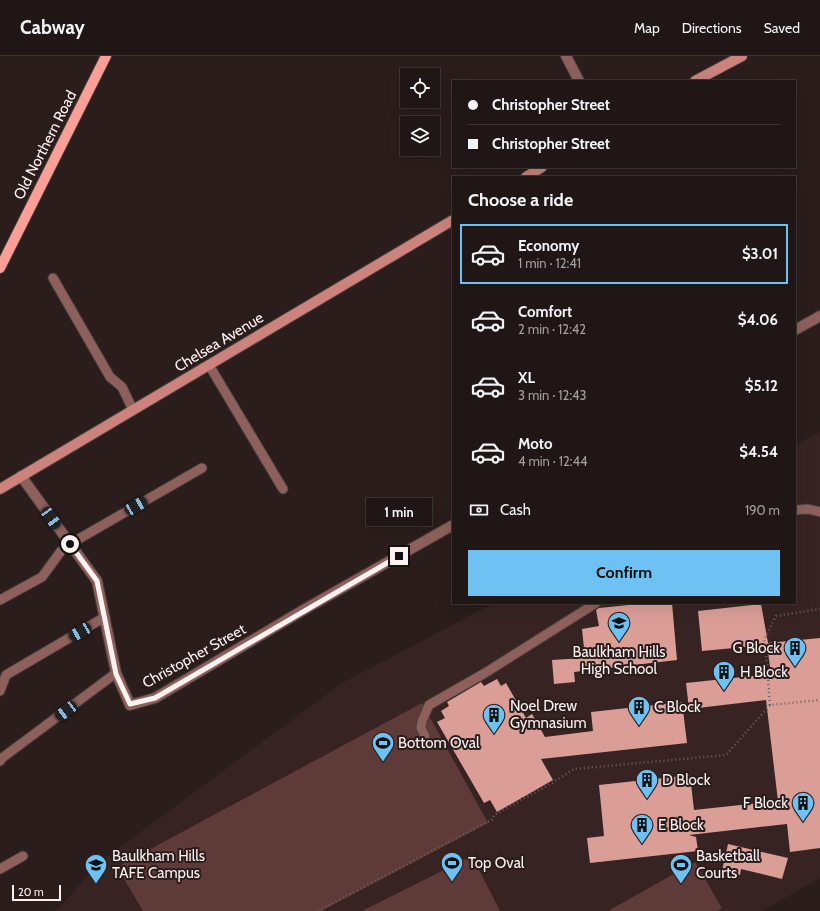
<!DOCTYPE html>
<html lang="en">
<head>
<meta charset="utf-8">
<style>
	:root { --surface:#201615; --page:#2d2322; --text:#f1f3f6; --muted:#a29fa0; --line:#3d3534; --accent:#6dc2f3 }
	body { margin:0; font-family:Cabin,sans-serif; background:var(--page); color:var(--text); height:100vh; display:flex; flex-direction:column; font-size:15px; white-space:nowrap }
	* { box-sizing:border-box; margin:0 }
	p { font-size:13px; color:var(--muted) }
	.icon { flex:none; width:22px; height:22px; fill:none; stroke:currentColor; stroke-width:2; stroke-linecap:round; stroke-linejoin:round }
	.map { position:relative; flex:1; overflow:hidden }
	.side { position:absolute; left:452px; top:120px; width:344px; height:428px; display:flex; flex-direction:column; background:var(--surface); border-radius:0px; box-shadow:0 4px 16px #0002,0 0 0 1px var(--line) }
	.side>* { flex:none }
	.top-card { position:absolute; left:452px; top:24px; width:344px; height:88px; border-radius:0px; box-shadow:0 4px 16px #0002,0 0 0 1px var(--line); display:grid; align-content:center; height:88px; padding:0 16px; background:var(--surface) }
	.tools { position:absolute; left:400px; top:12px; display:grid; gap:8px }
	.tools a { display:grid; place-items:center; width:40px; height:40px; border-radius:0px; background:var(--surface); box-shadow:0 4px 16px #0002,0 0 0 1px var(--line); font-size:20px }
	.scale { position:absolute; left:12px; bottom:10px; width:49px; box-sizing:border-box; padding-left:4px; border:2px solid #fbf1f0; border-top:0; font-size:11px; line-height:14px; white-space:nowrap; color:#fbf1f0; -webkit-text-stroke:3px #2a1d1c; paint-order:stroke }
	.end { position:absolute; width:18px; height:18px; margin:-9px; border:5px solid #fbf1f0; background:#111; box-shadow:0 0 0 2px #111 }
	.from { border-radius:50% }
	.bubble { position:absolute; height:28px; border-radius:0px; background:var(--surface); box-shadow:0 4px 16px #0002,0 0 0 1px var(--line); font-size:13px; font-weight:800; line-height:28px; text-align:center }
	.car { position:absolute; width:12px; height:24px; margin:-12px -6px; border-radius:5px; box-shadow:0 0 3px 1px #0007; background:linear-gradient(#222 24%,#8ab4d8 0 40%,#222 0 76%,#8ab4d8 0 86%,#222 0) }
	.top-card b { display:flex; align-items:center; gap:14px; height:38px; font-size:15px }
	.top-card b+b { border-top:1px solid var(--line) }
	.top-card i { width:10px; height:10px; background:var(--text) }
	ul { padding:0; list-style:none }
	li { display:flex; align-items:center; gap:12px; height:60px; margin:0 8px 6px; padding:0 8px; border:2px solid transparent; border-radius:0px }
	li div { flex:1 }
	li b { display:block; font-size:15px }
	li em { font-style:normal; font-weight:800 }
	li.active { border-color:var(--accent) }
	li>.icon { width:36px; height:36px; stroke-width:1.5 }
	h2 { padding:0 16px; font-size:18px; line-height:48px }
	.pay { display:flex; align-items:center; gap:10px; height:44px; padding:0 16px; font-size:15px }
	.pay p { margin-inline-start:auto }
	.button { display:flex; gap:8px; margin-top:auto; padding:8px 16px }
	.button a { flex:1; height:46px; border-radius:0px; background:var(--accent); color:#111; font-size:16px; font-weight:800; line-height:46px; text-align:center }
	header { display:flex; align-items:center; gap:24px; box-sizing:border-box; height:56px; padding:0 20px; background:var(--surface); border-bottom:1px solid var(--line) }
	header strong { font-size:19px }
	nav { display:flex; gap:22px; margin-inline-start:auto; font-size:14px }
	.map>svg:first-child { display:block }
	.built { fill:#372422 }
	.pitch { fill:#5e3b38 }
	.building { fill:#da9e97 }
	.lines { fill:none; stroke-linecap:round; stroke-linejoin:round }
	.lane-casing { stroke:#473b3a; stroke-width:11 }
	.street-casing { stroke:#473b3a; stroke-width:12 }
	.secondary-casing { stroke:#473b3a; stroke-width:12 }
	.primary-casing { stroke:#473b3a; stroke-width:12 }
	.path { stroke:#6b5f5e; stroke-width:2.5; stroke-dasharray:1 3; stroke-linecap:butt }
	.lane { stroke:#8d605b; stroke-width:9 }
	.street { stroke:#8d605b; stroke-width:10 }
	.secondary { stroke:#cb837c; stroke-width:10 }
	.primary { stroke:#fb9e95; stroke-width:10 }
	.route { stroke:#fbf1f0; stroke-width:5 }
	.labels { text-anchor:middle; stroke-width:4; stroke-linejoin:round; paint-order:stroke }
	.street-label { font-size:15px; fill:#fbf1f0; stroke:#2a1d1c }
	.poi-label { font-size:15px; fill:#fbf1f0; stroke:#2a1d1c; text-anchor:start }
</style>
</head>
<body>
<header>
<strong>Cabway</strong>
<nav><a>Map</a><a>Directions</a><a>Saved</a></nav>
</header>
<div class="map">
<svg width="820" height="855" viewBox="0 0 820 855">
	<rect width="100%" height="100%" fill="#2a1d1c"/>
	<!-- built -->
	<path class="built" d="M820 376V822L762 855H53L59 852 100 806 342 627 494 547H795V389Z"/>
	<!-- pitch -->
	<path class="pitch" d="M422 647 488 767 321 855H143L117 811Z
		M472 800 500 855H362Z
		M695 806 722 852 717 855H608Z"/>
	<!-- building -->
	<path class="building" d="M648 547H672L677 604 574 616 575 626 554 628 552 604 585 602 582 573 599 570 596 554 599 552Z
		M761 548 768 587 820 582V792L790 796 787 768 689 779 696 781 698 795 590 807 587 782 604 780 599 729 690 719 694 754 778 745 766 644 689 653 686 627 771 618 767 589 702 595 698 555Z
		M497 623 501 630 506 627 526 662 532 658 545 681 593 675 591 656 682 646 687 687 541 703 553 724 497 756 490 744 484 747 437 666 445 662 441 655 449 650 447 646 481 626 484 630Z
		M728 788 788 802 782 823 741 813 740 819 722 815Z"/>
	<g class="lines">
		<!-- lane casing -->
		<g class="lane-casing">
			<path id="lane" d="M53 222 110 321 122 331 133 354
				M209 309 283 433
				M795 454 808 453 820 456
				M0 544 42 521 61 495 70 488 202 412
				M0 635 6 619 105 561
				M425 680 421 672 422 665 429 649 485 617 596 547
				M0 705 2 702 116 617
				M0 813 23 800"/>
		</g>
		<!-- street casing -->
		<g class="street-casing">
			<path id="street" d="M566 0 579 25
				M795 274 820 260
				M21 420 97 525 116 617 130 649 155 642 305 553 453 469"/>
		</g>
		<!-- secondary casing -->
		<g class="secondary-casing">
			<path id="secondary" d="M695 25 742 0
				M526 121 542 111
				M0 433 453 164"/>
		</g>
		<!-- primary casing -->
		<g class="primary-casing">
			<path id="primary" d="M0 212 106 0"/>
		</g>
		<!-- path -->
		<path class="path" d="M770 649 767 608 764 584 776 560 820 553
			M318 855 493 763 494 759 552 727 574 713 726 699 770 649 820 644"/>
		<!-- lane -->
		<use href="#lane" class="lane"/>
		<!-- street -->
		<use href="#street" class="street"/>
		<!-- secondary -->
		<use href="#secondary" class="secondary"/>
		<!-- primary -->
		<use href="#primary" class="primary"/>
	</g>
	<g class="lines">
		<!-- route -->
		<path class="route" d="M70 488 97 525 116 618 130 648 155 642 399 500"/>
	</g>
	<!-- icons -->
	<defs>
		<g id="school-pin" transform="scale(1.15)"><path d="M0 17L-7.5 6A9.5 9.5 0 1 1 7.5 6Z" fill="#6dc2f3" stroke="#2a1d1c"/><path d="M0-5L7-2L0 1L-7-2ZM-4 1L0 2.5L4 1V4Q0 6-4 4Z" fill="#111"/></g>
		<g id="building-pin" transform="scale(1.15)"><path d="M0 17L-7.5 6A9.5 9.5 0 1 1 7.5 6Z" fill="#6dc2f3" stroke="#2a1d1c"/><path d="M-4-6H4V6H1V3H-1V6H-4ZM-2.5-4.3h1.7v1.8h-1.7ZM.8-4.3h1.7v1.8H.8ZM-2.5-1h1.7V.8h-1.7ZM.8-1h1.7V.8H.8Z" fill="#111"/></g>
		<g id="stadium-pin" transform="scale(1.15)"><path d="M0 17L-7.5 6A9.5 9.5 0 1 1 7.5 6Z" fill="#6dc2f3" stroke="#2a1d1c"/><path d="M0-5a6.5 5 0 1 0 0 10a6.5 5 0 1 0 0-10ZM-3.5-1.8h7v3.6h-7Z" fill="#111"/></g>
		<g id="university-pin" transform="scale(1.15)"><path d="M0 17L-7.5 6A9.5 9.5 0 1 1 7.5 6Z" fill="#6dc2f3" stroke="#2a1d1c"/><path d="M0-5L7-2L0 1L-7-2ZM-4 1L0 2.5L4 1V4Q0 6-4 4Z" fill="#111"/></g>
	</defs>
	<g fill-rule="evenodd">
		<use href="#school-pin" x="619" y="567"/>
		<use href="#building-pin" x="795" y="592"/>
		<use href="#building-pin" x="724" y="616"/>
		<use href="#building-pin" x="639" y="651"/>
		<use href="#building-pin" x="494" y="659"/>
		<use href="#stadium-pin" x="383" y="687"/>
		<use href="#building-pin" x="647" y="724"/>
		<use href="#building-pin" x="803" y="747"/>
		<use href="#building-pin" x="642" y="769"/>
		<use href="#stadium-pin" x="452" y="807"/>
		<use href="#university-pin" x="96" y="809"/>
		<use href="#stadium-pin" x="681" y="809"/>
	</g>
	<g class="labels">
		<!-- street labels -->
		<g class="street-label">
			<text transform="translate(45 89) rotate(-63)" y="5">Old Northern Road</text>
			<text transform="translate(219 286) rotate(-31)" y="5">Chelsea Avenue</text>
			<text transform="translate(194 600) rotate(-29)" y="5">Christopher Street</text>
		</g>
		<!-- poi labels -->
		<g class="poi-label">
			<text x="780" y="597" text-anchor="end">G Block</text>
			<text x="619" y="601" text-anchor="middle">Baulkham Hills<tspan x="619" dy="17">High School</tspan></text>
			<text x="740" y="621">H Block</text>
			<text x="510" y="655">Noel Drew<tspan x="510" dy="17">Gymnasium</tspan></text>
			<text x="654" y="656">C Block</text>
			<text x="398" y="692">Bottom Oval</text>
			<text x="662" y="729">D Block</text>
			<text x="788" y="752" text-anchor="end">F Block</text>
			<text x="658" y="774">E Block</text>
			<text x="112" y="805">Baulkham Hills<tspan x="112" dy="17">TAFE Campus</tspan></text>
			<text x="696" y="805">Basketball<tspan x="696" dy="17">Courts</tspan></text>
			<text x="468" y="812">Top Oval</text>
		</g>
	</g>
</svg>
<div class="tools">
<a><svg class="icon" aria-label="locate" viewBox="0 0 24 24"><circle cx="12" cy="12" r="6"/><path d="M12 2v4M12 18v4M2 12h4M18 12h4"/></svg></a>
<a><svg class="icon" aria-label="layers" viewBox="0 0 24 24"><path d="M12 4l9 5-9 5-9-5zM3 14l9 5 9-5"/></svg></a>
</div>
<div class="scale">20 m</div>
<i class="end from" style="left:70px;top:488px"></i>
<i class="end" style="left:399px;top:500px"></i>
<div class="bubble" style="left:366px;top:442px;width:66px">1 min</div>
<i class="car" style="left:136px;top:450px;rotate:60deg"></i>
<i class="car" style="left:51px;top:462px;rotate:144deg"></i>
<i class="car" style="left:80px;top:576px;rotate:240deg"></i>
<i class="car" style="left:66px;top:655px;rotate:233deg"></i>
<div class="top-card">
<b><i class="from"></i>Christopher Street</b>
<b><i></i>Christopher Street</b>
</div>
<section class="side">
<h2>Choose a ride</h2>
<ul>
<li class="active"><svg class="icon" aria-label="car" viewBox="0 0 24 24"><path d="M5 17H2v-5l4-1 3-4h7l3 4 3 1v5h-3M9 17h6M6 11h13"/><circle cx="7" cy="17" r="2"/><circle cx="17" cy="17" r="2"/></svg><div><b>Economy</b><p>1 min · 12:41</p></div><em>$3.01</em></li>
<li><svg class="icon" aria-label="car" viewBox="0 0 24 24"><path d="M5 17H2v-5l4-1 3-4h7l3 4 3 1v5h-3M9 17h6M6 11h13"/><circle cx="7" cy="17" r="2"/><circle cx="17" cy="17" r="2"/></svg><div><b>Comfort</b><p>2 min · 12:42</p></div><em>$4.06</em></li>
<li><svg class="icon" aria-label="car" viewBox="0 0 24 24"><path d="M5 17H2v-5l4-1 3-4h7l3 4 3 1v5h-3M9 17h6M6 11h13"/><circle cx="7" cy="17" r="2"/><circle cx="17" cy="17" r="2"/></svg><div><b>XL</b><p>3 min · 12:43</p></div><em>$5.12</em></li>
<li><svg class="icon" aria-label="car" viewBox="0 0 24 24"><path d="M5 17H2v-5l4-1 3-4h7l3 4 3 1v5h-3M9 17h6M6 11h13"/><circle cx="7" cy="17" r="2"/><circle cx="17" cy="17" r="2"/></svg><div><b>Moto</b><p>4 min · 12:44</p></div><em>$4.54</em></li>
</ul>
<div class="pay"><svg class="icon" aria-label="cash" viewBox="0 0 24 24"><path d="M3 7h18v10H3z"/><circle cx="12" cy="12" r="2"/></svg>Cash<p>190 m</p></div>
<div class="button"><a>Confirm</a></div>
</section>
</div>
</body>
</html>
